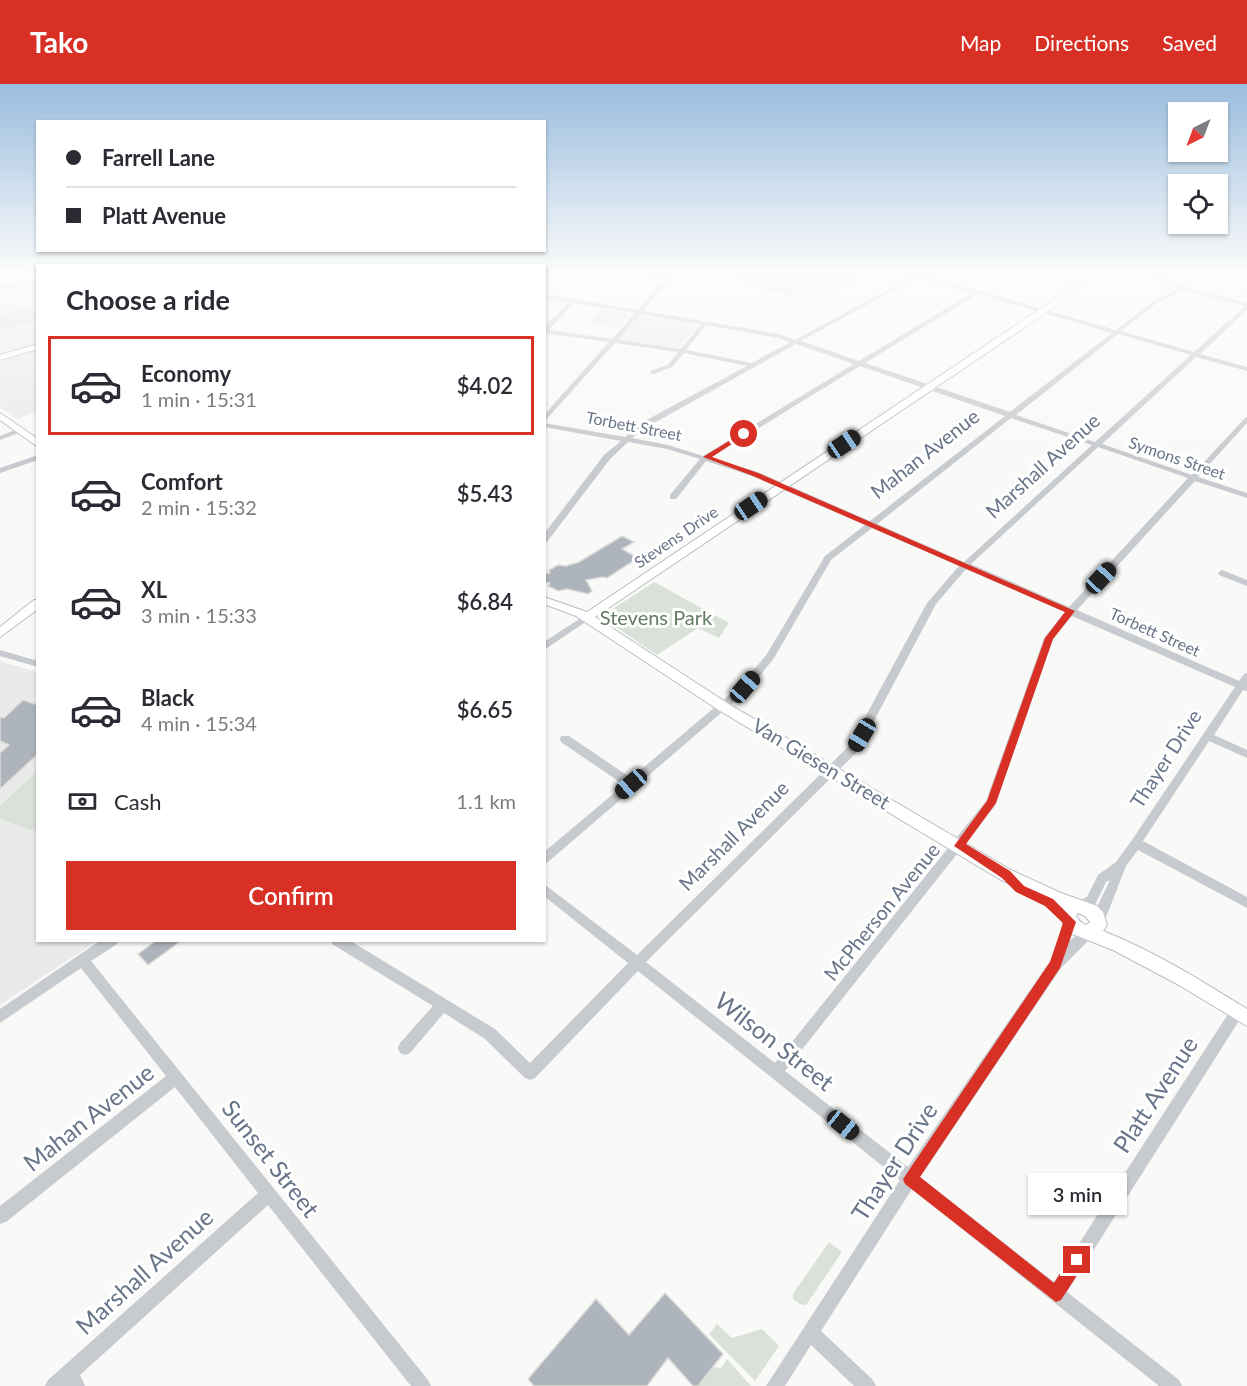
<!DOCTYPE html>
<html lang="en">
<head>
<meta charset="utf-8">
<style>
	:root { --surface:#fff; --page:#f7f7f7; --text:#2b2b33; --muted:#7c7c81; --line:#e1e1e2; --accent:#d93025 }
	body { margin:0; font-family:Lato,sans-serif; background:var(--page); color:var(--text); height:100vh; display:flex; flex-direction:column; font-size:22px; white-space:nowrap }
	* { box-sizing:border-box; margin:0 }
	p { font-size:20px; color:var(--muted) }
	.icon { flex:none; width:33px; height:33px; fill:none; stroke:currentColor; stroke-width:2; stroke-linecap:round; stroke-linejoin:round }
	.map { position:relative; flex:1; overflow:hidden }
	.drawer { position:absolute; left:36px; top:180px; width:510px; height:678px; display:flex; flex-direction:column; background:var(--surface); border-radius:0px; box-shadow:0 2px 4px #0004 }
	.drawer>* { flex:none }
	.hud { position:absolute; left:36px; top:36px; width:510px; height:132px; border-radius:0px; box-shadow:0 2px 4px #0004; display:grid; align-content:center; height:132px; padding:0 30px; background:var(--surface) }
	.needle { width:39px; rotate:222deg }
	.buttons { position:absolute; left:1168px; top:18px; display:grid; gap:12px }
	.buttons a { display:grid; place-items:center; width:60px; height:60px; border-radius:0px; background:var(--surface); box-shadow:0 2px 4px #0004; font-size:30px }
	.end { position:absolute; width:27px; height:27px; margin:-14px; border:8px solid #d93025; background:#fff; box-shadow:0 0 0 3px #fff }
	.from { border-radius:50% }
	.bubble { position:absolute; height:42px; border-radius:0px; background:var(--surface); box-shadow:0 2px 4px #0004; font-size:20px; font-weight:600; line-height:42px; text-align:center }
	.car { position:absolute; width:18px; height:36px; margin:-18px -9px; border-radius:8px; box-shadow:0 0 4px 2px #0007; background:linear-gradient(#222 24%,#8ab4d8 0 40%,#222 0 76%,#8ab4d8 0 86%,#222 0) }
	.hud b { display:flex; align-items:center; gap:21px; height:57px; font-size:22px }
	.hud b+b { border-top:2px solid var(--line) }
	.hud i { width:15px; height:15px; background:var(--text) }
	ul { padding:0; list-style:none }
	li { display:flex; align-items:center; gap:18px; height:99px; margin:0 12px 9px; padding:0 18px; border:3px solid transparent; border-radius:0px }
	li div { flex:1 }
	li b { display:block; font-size:22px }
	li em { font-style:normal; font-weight:600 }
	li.active { border-color:var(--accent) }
	li>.icon { width:54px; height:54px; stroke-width:1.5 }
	h2 { padding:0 30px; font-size:27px; line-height:72px }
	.pay { display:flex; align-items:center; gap:15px; height:66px; padding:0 30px; font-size:22px }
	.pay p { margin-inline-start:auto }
	.button { display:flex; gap:12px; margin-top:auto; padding:12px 30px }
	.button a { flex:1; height:69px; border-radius:0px; background:var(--accent); color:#fff; font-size:24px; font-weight:600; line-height:69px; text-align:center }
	header { display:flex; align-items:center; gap:36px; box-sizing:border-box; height:84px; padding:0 30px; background:var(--accent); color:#fff }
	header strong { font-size:28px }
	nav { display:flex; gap:33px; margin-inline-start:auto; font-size:21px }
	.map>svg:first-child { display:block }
	.built { fill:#eaeaea }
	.green { fill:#d9e1d8 }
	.building { fill:#aeb4bc; stroke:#dbdbd9; stroke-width:1.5 }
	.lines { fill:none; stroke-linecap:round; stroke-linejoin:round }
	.major-casing { stroke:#babdc2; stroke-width:2 }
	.minor { fill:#c7cace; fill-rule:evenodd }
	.major { fill:#fff; fill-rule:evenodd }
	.route { fill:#d93025 }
	.labels { text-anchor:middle; stroke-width:6; stroke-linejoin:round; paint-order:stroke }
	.far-street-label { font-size:16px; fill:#687488; stroke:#fff }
	.street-label { font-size:20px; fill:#687488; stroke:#fff }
	.park-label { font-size:20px; fill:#637a63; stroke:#fff }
	.near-street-label { font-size:24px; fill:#687488; stroke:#fff }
</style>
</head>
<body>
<header>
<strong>Tako</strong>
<nav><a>Map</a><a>Directions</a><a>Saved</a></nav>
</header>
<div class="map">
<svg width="1247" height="1302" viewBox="0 0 1247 1302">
	<rect width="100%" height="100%" fill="#f9f9f7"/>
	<!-- built -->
	<path class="built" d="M829 189H872L814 219 785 211Z
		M37 198V259L0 271V204Z
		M602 224 606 225 630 230 619 244 587 240Z
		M640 231 699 239 679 265 618 256Z
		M37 266V328L17 335 0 323V278Z
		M0 577 37 588 38 856 97 857 0 921Z"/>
	<!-- green -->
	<path class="green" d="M739 189H829L785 211 729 193Z
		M27 223 37 229V236L0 246V231Z
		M654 498 729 539 719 554 698 544 657 571 604 535 605 530Z
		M37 687V748L0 735V722Z
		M829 1158 842 1168 806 1221 800 1220 793 1215V1210Z
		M717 1240 732 1254 762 1245 779 1262 755 1297 709 1250Z
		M727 1275 751 1302H698L713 1283 721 1284Z"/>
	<!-- building -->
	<path class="building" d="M622 452 634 458 622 465 638 474 607 494 603 493 586 496 592 507 588 510 567 505 558 507 548 502 550 499 544 498V490L550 489 549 486 558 481 566 482 579 478Z
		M23 616 38 621V670L0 705V669L9 661 0 657V633L4 634Z
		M157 856H182L148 881 138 870Z
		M665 1209 723 1270 698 1302H693L668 1274 647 1302H534L528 1295 596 1215 629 1251Z"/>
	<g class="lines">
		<!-- major casing -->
		<g class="major-casing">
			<path id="major" d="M1091 189H1099L1046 229 595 533 727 619 1011 786 1061 809 1097 822 1103 828 1107 841 1103 847C1154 867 1200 896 1247 925V942L1179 901 1113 866 1070 849 1064 843 1060 830 1063 824 1001 796 717 625 576 532 544 520V513L587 528 1040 225ZM1078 829 1085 832 1090 838 1086 841C1081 839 1078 836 1076 831Z
				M38 260V265L0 276V271Z
				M0 329 38 355V363L0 336Z
				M34 516H38V525L0 553V543Z"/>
		</g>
		<!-- minor -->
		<path class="minor" d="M626 189H640L667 192 670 189H676L643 227 779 250 795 256 913 192 910 190 911 189 920 190 1116 246 1153 217 1178 204 1143 189H1150L1185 203 1247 219V226L1200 270 1247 283V287L1196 273 1102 360 1192 391 1245 334 1247 333V339L1198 393 1247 409V414L1195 397 1077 526 1239 597 1244 590 1247 589V607L1243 606 1214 651 1247 666V674L1209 657 1143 757 1247 813V824L1138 766 1126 782 1103 841 1099 842 1095 841 1093 837 1097 823 1110 796 1106 798 1095 821 1077 828 1073 827 1071 823 1073 819 1087 813 1098 791 1116 778 1132 756 1235 603 1072 532 1053 555 995 722 785 987 908 1083 1050 877 1066 834 1070 833 1074 834 1076 838 1070 857C1076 851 1084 841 1093 844L1095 848 1093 852 1061 884 920 1093 1054 1198 1232 924 1237 922 1242 924 1244 928 1242 932 1067 1208 1179 1296 1182 1302H1159L912 1105 821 1247 873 1296 876 1302H854L811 1261 785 1302H766L900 1096 638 887 535 994 530 996 525 994 485 955 444 929 410 969 405 971 400 969 398 964 400 959 433 922 332 860 331 856H349L495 945 530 979 628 879 544 812V800L637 871 850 661 927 519 959 482 872 444 831 476 774 574 749 605 548 778 544 780V768L624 701 561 658 560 655 561 652H569L631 694 741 601 767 570 825 472 865 441 752 392 706 377 676 415H670V411L700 375 667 365 628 358 610 375 547 458H544V450L604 371 621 357 544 343V339L625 353 639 340 747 282 684 269 672 283 653 290 651 289V287L668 281 678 268 615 259 544 338V331L609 258 544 249V243L569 218 544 214V210L637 226 664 195ZM918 193 972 209 859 277 801 257ZM1184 206 1245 222 1194 268 1121 247 1157 219ZM978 210 1112 249 1010 328 865 279ZM574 219 635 229 612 255 549 246ZM640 230 701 240 681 265 618 256ZM706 241 778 254 791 258 752 279 686 266ZM1118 250 1191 271 1095 358 1016 331ZM796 260 854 280 703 372 668 361 632 354 645 344ZM860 282 1005 332 870 437 758 388 710 374ZM1011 334 1092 361 964 478 877 440ZM1098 363 1188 394 1069 523 971 480ZM966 485 1065 528 1044 554 986 717 775 979 646 878 858 667 936 520Z
			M38 195V199L0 205V201Z
			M17 345 24 347 0 356V352Z
			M38 371V376L0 389V384Z
			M1222 486 1247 496V502L1219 491 1218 489Z
			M587 530 592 533 590 535 544 566V558Z
			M0 566 38 577V583L0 572Z
			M101 856H118L117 860 91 877 428 1296 431 1302H411L268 1121 80 1291 85 1302H45L48 1296 258 1109 175 1003 6 1138 0 1140V1122L166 992 81 884 0 939V925Z"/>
		<!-- major -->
		<use href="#major" class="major"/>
	</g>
	<!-- sky -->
	<linearGradient id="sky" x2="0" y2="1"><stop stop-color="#99bcde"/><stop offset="0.51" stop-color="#fcfcfb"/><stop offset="1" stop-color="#fcfcfb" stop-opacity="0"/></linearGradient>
	<rect width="1247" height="371" fill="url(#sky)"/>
	<!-- route -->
	<path class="route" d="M742 349 747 350 712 373 758 389 1075 527 1053 555 996 719 966 760 1010 787 1024 802 1053 815 1076 838 1060 884 920 1093 1054 1199 1072 1171 1077 1169 1083 1171 1085 1176 1083 1182 1061 1216 1056 1218 905 1100 903 1095 1050 878 1063 839 1045 822 1016 808 1002 794 954 762 987 717 1045 554 1065 528 753 392 703 373Z"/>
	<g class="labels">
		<!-- far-street labels -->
		<g class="far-street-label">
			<text transform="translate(634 342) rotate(11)" y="6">Torbett Street</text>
			<text transform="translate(1177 374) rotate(19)" y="6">Symons Street</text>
			<text transform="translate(676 453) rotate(-34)" y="6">Stevens Drive</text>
			<text transform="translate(1155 548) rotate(24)" y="6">Torbett Street</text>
		</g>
		<!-- street labels -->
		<g class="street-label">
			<text transform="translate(925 370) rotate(-38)" y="7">Mahan Avenue</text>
			<text transform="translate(1043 382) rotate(-42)" y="7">Marshall Avenue</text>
			<text transform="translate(1166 675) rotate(-57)" y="7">Thayer Drive</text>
			<text transform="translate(821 680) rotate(31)" y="7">Van Giesen Street</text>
			<text transform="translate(734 752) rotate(-45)" y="7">Marshall Avenue</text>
			<text transform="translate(882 828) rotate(-51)" y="7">McPherson Avenue</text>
		</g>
		<!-- park labels -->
		<g class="park-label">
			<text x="656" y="541">Stevens Park</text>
		</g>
		<!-- near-street labels -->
		<g class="near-street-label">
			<text transform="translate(774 958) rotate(38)" y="8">Wilson Street</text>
			<text transform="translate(1156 1011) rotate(-57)" y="8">Platt Avenue</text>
			<text transform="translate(89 1034) rotate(-38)" y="8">Mahan Avenue</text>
			<text transform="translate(270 1075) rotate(52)" y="8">Sunset Street</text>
			<text transform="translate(895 1078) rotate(-57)" y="8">Thayer Drive</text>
			<text transform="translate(145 1188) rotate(-42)" y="8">Marshall Avenue</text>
		</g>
	</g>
</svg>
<div class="buttons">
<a><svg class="needle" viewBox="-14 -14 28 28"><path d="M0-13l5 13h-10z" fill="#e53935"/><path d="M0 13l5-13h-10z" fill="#7c7c81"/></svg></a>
<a><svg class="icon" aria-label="locate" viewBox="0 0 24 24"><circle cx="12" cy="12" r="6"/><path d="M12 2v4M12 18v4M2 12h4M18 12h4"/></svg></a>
</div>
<i class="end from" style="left:744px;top:350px"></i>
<i class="end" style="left:1077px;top:1176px"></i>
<div class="bubble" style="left:1028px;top:1089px;width:99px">3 min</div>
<i class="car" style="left:844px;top:360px;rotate:56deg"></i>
<i class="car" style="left:751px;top:422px;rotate:56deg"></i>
<i class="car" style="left:1101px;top:494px;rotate:43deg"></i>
<i class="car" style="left:745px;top:603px;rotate:41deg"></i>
<i class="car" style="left:862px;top:651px;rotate:211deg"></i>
<i class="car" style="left:631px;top:700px;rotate:229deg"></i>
<i class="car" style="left:843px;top:1041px;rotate:129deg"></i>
<div class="hud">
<b><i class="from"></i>Farrell Lane</b>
<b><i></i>Platt Avenue</b>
</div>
<section class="drawer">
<h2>Choose a ride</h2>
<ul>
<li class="active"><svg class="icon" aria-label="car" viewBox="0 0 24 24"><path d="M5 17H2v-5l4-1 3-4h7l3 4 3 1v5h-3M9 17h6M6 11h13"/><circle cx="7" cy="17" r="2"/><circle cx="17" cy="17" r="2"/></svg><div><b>Economy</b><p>1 min · 15:31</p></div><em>$4.02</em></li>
<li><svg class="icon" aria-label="car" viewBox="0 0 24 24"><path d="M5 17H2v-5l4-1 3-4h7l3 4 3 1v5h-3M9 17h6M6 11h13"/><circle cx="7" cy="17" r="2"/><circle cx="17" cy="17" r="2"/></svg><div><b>Comfort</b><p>2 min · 15:32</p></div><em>$5.43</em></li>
<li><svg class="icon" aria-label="car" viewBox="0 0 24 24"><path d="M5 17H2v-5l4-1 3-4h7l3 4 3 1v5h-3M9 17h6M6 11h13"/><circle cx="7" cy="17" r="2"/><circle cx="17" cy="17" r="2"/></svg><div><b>XL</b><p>3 min · 15:33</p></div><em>$6.84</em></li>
<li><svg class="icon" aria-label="car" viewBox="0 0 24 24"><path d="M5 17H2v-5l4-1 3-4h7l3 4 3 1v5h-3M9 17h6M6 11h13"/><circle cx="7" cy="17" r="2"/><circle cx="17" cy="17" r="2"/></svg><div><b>Black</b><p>4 min · 15:34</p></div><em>$6.65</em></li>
</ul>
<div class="pay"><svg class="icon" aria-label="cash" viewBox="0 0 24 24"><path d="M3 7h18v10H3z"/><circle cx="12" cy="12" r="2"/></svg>Cash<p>1.1 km</p></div>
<div class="button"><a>Confirm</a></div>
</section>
</div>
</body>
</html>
